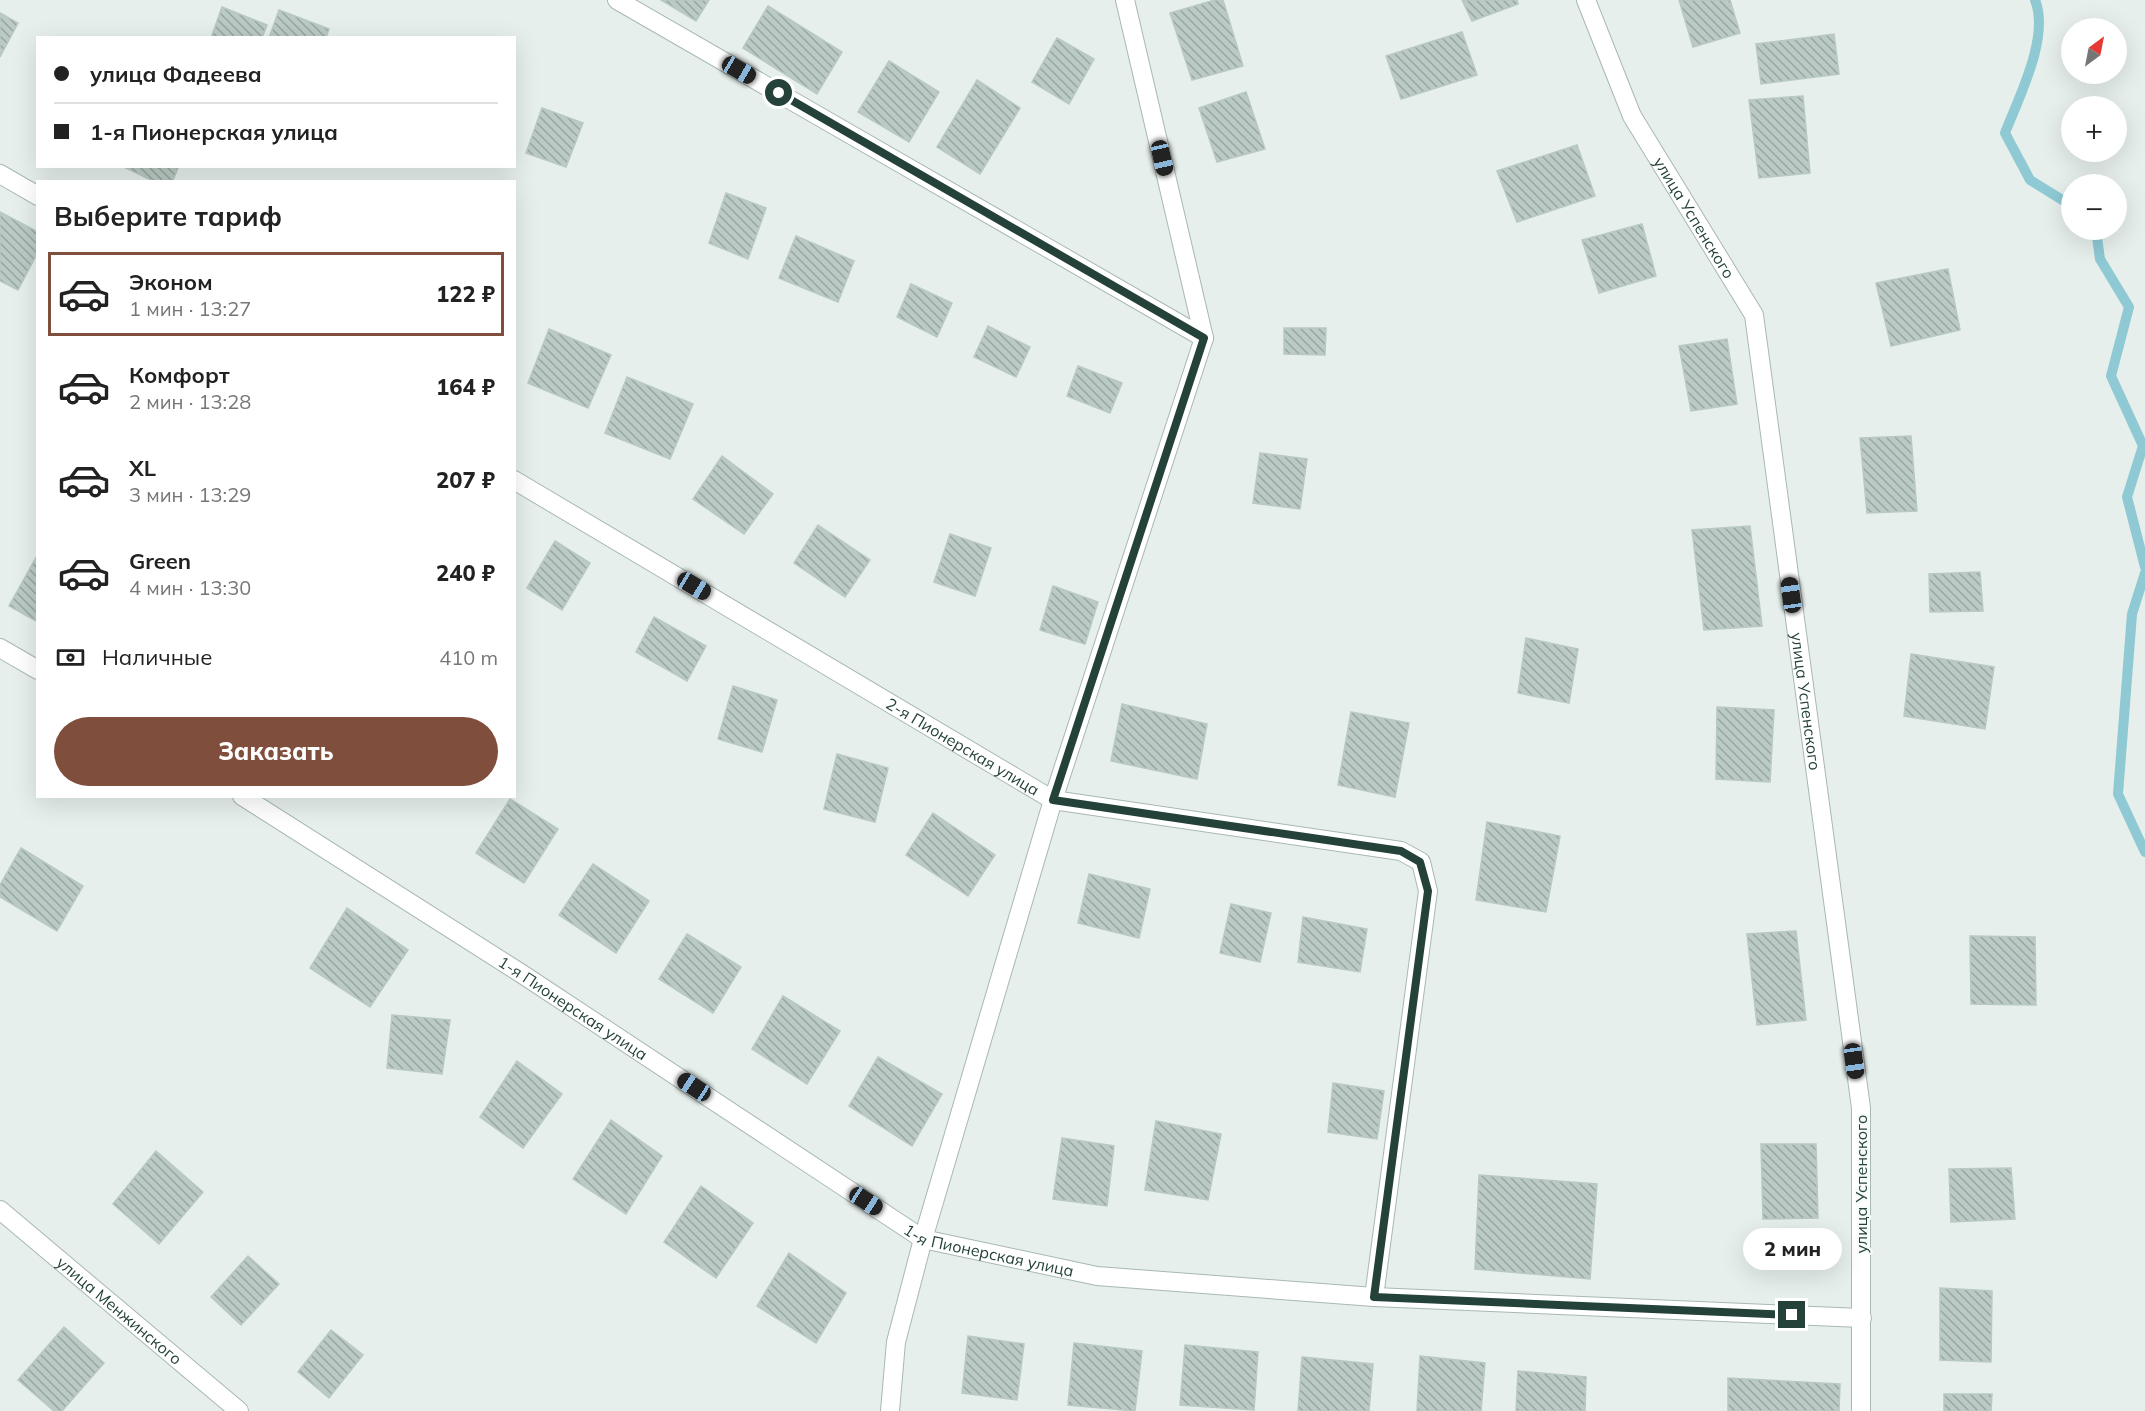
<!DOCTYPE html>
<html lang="ru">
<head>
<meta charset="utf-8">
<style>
	:root { --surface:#fff; --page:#f2f2f2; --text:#222; --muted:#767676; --line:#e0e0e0; --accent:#804e3d }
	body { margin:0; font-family:Mulish,sans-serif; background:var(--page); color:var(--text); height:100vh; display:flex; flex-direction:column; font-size:22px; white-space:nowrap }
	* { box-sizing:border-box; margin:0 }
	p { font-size:20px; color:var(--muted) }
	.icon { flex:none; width:33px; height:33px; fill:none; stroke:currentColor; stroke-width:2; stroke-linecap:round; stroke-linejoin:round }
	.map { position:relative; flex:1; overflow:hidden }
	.drawer { position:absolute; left:36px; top:180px; width:480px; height:618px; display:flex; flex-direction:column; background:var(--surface); border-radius:0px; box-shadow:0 6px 24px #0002 }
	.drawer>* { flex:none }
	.banner { position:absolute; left:36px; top:36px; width:480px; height:132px; border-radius:0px; box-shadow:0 6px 24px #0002; display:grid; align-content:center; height:132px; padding:0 18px; background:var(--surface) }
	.needle { width:39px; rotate:32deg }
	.buttons { position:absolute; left:2061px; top:18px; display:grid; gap:12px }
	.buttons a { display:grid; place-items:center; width:66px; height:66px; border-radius:50%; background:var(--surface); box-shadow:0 6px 24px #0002; font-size:30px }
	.end { position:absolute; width:27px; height:27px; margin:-14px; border:8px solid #24423a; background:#fff; box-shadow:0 0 0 3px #fff }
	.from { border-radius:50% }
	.bubble { position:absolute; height:42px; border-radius:21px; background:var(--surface); box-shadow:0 6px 24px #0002; font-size:20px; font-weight:800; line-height:42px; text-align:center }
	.car { position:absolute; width:18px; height:36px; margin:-18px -9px; border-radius:8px; box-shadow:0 0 4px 2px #0007; background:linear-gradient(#222 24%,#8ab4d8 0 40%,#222 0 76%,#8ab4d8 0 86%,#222 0) }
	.banner b { display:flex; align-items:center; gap:21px; height:57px; font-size:22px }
	.banner b+b { border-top:2px solid var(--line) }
	.banner i { width:15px; height:15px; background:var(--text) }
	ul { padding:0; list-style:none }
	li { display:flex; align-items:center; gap:18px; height:84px; margin:0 12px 9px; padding:0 6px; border:3px solid transparent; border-radius:0px }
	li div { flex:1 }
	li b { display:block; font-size:22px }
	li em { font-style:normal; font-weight:800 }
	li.current { border-color:var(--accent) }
	li>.icon { width:54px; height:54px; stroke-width:1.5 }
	h2 { padding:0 18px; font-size:27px; line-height:72px }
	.pay { display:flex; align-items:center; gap:15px; height:66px; padding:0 18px; font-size:22px }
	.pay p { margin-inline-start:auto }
	.primary-button { display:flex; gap:12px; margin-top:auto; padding:12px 18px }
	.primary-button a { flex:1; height:69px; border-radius:36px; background:var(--accent); color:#fff; font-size:24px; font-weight:800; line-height:69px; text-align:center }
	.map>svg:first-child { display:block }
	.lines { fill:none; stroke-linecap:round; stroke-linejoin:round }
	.stream { stroke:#8ec9d4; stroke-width:10 }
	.building { fill:url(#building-back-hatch); stroke:#b8c9c2; stroke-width:1.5 }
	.minor-casing { stroke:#a8b8b2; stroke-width:20 }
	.minor { stroke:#fff; stroke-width:18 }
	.route { stroke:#24423a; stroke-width:8 }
	.labels { text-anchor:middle; stroke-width:4.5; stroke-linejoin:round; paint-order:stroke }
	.street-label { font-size:16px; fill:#24423a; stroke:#f7fbf9 }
</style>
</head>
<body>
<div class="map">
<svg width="2145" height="1411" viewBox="0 0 2145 1411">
	<defs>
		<pattern id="building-back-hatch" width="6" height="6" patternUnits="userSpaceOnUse" patternTransform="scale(1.5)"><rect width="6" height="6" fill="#bbcac4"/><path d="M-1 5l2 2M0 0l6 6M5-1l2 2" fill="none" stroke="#98a6a0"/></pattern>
	</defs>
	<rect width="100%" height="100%" fill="#e6efeb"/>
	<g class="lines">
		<!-- stream -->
		<path class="stream" d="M2035 0C2050 37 2019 97 2005 133L2030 180 2072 206
			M2096 230 2100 259 2129 307 2111 376 2143 446 2127 497 2145 567
			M2145 573 2132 614 2118 794 2145 852"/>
	</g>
	<!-- building -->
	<path class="building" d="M661 0H709L696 21Z
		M1215 0H1223L1243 66 1192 80 1170 13Z
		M1462 0H1517L1518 4 1472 21Z
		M1679 0H1730L1740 33 1693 47Z
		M768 6 842 52 817 94 743 48Z
		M222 7 267 25 262 38H211Z
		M279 10 329 29 326 38H269Z
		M0 13 18 23 0 57Z
		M1462 32 1477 75 1401 99 1386 56Z
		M1834 34 1839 74 1761 84 1756 44Z
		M1057 38 1094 59 1069 104 1032 82Z
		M889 61 939 92 909 142 858 112Z
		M977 80 1020 108 980 174 937 147Z
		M1246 92 1265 149 1217 162 1199 108Z
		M1803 96 1810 173 1759 178 1749 100Z
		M542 108 583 123 566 167 526 153Z
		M1577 145 1595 196 1517 222 1497 171Z
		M122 166H179L172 182H155Z
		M726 193 766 208 748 259 709 243Z
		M0 212 38 232V252L18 290 0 281Z
		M1642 224 1656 276 1599 293 1582 240Z
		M796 236 854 261 838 302 779 278Z
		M1948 269 1960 330 1891 346 1876 283Z
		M911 284 952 303 937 337 897 317Z
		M988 326 1030 347 1016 377 974 357Z
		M1284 328H1326L1325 355 1284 354Z
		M549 329 611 355 588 408 528 383Z
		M1727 339 1737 404 1691 411 1679 346Z
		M1078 366 1122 383 1110 413 1067 396Z
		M627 377 693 404 670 459 605 433Z
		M1911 436 1917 511 1867 513 1860 438Z
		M1260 453 1307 459 1300 509 1253 503Z
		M722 456 773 494 744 534 693 499Z
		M818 525 870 560 845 597 794 563Z
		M1750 526 1762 626 1704 630 1692 530Z
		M950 534 991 548 975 596 934 582Z
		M555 541 590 563 562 610 527 588Z
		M38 554V622L9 606Z
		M1980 572 1983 611 1930 612 1929 574Z
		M1053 586 1098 602 1085 644 1040 630Z
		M654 617 706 646 687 681 636 652Z
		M1526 638 1578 649 1569 703 1518 693Z
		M1911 654 1994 667 1985 729 1904 716Z
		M733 686 777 700 762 752 718 739Z
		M1122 704 1207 724 1197 779 1111 761Z
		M1717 707 1774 710 1770 782 1716 779Z
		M1351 712 1409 723 1395 797 1338 785Z
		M837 754 888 768 875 822 824 809Z
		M510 799 558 829 524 883 476 853Z
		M933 813 995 855 968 896 906 855Z
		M1487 822 1560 836 1546 912 1476 900Z
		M21 848 83 886 57 931 0 897V885Z
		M593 864 649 901 616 953 559 915Z
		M1089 874 1150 889 1139 938 1078 923Z
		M1231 904 1271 913 1260 962 1220 953Z
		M347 908 408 950 370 1007 310 968Z
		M1303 917 1367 929 1360 972 1298 962Z
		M1796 931 1806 1020 1757 1025 1747 934Z
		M687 934 741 967 713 1013 659 979Z
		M1970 936 2035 937 2036 1005 1971 1004Z
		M783 996 840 1031 807 1084 752 1049Z
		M392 1015 450 1020 442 1074 387 1068Z
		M878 1057 942 1094 912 1146 849 1106Z
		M517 1061 562 1094 523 1148 480 1117Z
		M1333 1083 1384 1091 1377 1139 1328 1132Z
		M611 1120 662 1156 626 1214 573 1179Z
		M1156 1121 1221 1134 1208 1200 1145 1190Z
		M1062 1138 1114 1146 1107 1206 1053 1199Z
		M1761 1144H1816L1818 1218 1763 1219Z
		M156 1151 203 1192 159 1244 113 1204Z
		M2011 1168 2015 1219 1951 1222 1949 1169Z
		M1479 1175 1597 1184 1590 1279 1475 1269Z
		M701 1186 753 1223 716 1278 664 1242Z
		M789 1253 846 1293 816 1343 757 1306Z
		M248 1256 279 1284 241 1325 211 1297Z
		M1940 1288 1992 1291 1991 1362 1940 1360Z
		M64 1327 104 1363 62 1411H54L18 1380Z
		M331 1330 363 1355 329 1398 298 1372Z
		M968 1336 1024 1344 1017 1400 962 1393Z
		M1074 1343 1142 1351 1135 1411 1068 1405Z
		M1185 1345 1258 1352 1254 1410 1180 1405Z
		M1420 1356 1485 1363 1481 1411H1417Z
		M1302 1357 1373 1364 1369 1411H1298Z
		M1518 1371 1586 1377 1585 1411H1516Z
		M1728 1378 1840 1384 1839 1411H1728Z
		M1944 1394H1992L1991 1411H1944Z"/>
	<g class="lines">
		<!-- minor casing -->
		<g class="minor-casing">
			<g id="minor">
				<path d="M617 0 1204 338"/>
				<path d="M1125 0 1204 338"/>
				<path id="s1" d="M1586 0 1632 116 1754 315 1861 1108V1411"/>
				<path d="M0 174 38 196"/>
				<path id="s2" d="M514 480 1053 800 1401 851 1421 862 1428 891 1374 1297"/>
				<path d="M0 648 38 670"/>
				<path id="s3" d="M242 796 522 974 923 1239 1097 1276 1374 1297 1862 1318"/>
				<path id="s4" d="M0 1210 239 1411"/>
				<path d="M890 1411 896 1342 923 1239 1053 800 1204 338"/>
			</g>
		</g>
		<!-- minor -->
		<use href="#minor" class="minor"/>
	</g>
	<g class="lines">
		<!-- route -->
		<path class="route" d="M779 93 1204 338 1053 800 1401 851 1420 862 1428 891 1374 1297 1792 1315"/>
	</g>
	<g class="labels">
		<!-- street labels -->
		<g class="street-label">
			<text dy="6" stroke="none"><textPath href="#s1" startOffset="244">улица Успенского</textPath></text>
			<text dy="6" stroke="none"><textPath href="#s1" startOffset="748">улица Успенского</textPath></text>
			<text dy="6" stroke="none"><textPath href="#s2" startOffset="522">2-я Пионерская улица</textPath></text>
			<text dy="6" stroke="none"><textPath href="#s3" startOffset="393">1-я Пионерская улица</textPath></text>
			<text transform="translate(1861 1184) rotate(-90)" y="6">улица Успенского</text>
			<text dy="6" stroke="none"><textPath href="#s3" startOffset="879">1-я Пионерская улица</textPath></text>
			<text dy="6" stroke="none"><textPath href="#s4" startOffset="156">улица Менжинского</textPath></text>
		</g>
	</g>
</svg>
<div class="buttons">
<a><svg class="needle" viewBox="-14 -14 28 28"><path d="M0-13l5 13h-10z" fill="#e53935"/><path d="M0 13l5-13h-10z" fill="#767676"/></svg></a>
<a>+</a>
<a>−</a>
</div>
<i class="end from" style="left:779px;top:93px"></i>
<i class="end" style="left:1792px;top:1315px"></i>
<div class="bubble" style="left:1743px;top:1228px;width:99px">2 мин</div>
<i class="car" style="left:739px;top:70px;rotate:120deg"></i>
<i class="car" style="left:1162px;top:158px;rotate:167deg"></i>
<i class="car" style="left:694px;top:586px;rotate:121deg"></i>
<i class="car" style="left:1791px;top:595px;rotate:352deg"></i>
<i class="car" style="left:1854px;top:1061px;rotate:172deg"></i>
<i class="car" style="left:694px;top:1087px;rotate:303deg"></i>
<i class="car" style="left:866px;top:1201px;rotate:123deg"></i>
<div class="banner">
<b><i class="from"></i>улица Фадеева</b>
<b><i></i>1-я Пионерская улица</b>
</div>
<section class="drawer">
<h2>Выберите тариф</h2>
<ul>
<li class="current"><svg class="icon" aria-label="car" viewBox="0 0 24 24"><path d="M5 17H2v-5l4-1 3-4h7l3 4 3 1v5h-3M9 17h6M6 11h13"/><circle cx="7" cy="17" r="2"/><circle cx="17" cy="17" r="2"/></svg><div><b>Эконом</b><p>1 мин · 13:27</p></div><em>122 ₽</em></li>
<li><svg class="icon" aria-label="car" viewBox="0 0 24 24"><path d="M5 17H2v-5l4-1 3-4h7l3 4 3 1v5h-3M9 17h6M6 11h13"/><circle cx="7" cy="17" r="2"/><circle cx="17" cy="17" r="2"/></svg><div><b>Комфорт</b><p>2 мин · 13:28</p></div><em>164 ₽</em></li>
<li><svg class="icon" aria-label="car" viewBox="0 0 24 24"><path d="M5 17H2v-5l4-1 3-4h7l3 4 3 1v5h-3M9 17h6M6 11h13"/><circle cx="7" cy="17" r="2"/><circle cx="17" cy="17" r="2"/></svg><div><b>XL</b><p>3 мин · 13:29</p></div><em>207 ₽</em></li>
<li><svg class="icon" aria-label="car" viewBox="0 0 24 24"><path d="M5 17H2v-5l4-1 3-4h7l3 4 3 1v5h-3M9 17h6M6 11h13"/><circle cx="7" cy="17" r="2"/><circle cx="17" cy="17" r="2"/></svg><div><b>Green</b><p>4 мин · 13:30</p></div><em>240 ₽</em></li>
</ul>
<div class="pay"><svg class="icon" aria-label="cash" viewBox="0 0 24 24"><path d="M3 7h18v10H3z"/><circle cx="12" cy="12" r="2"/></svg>Наличные<p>410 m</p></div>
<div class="primary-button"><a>Заказать</a></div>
</section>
</div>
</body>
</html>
